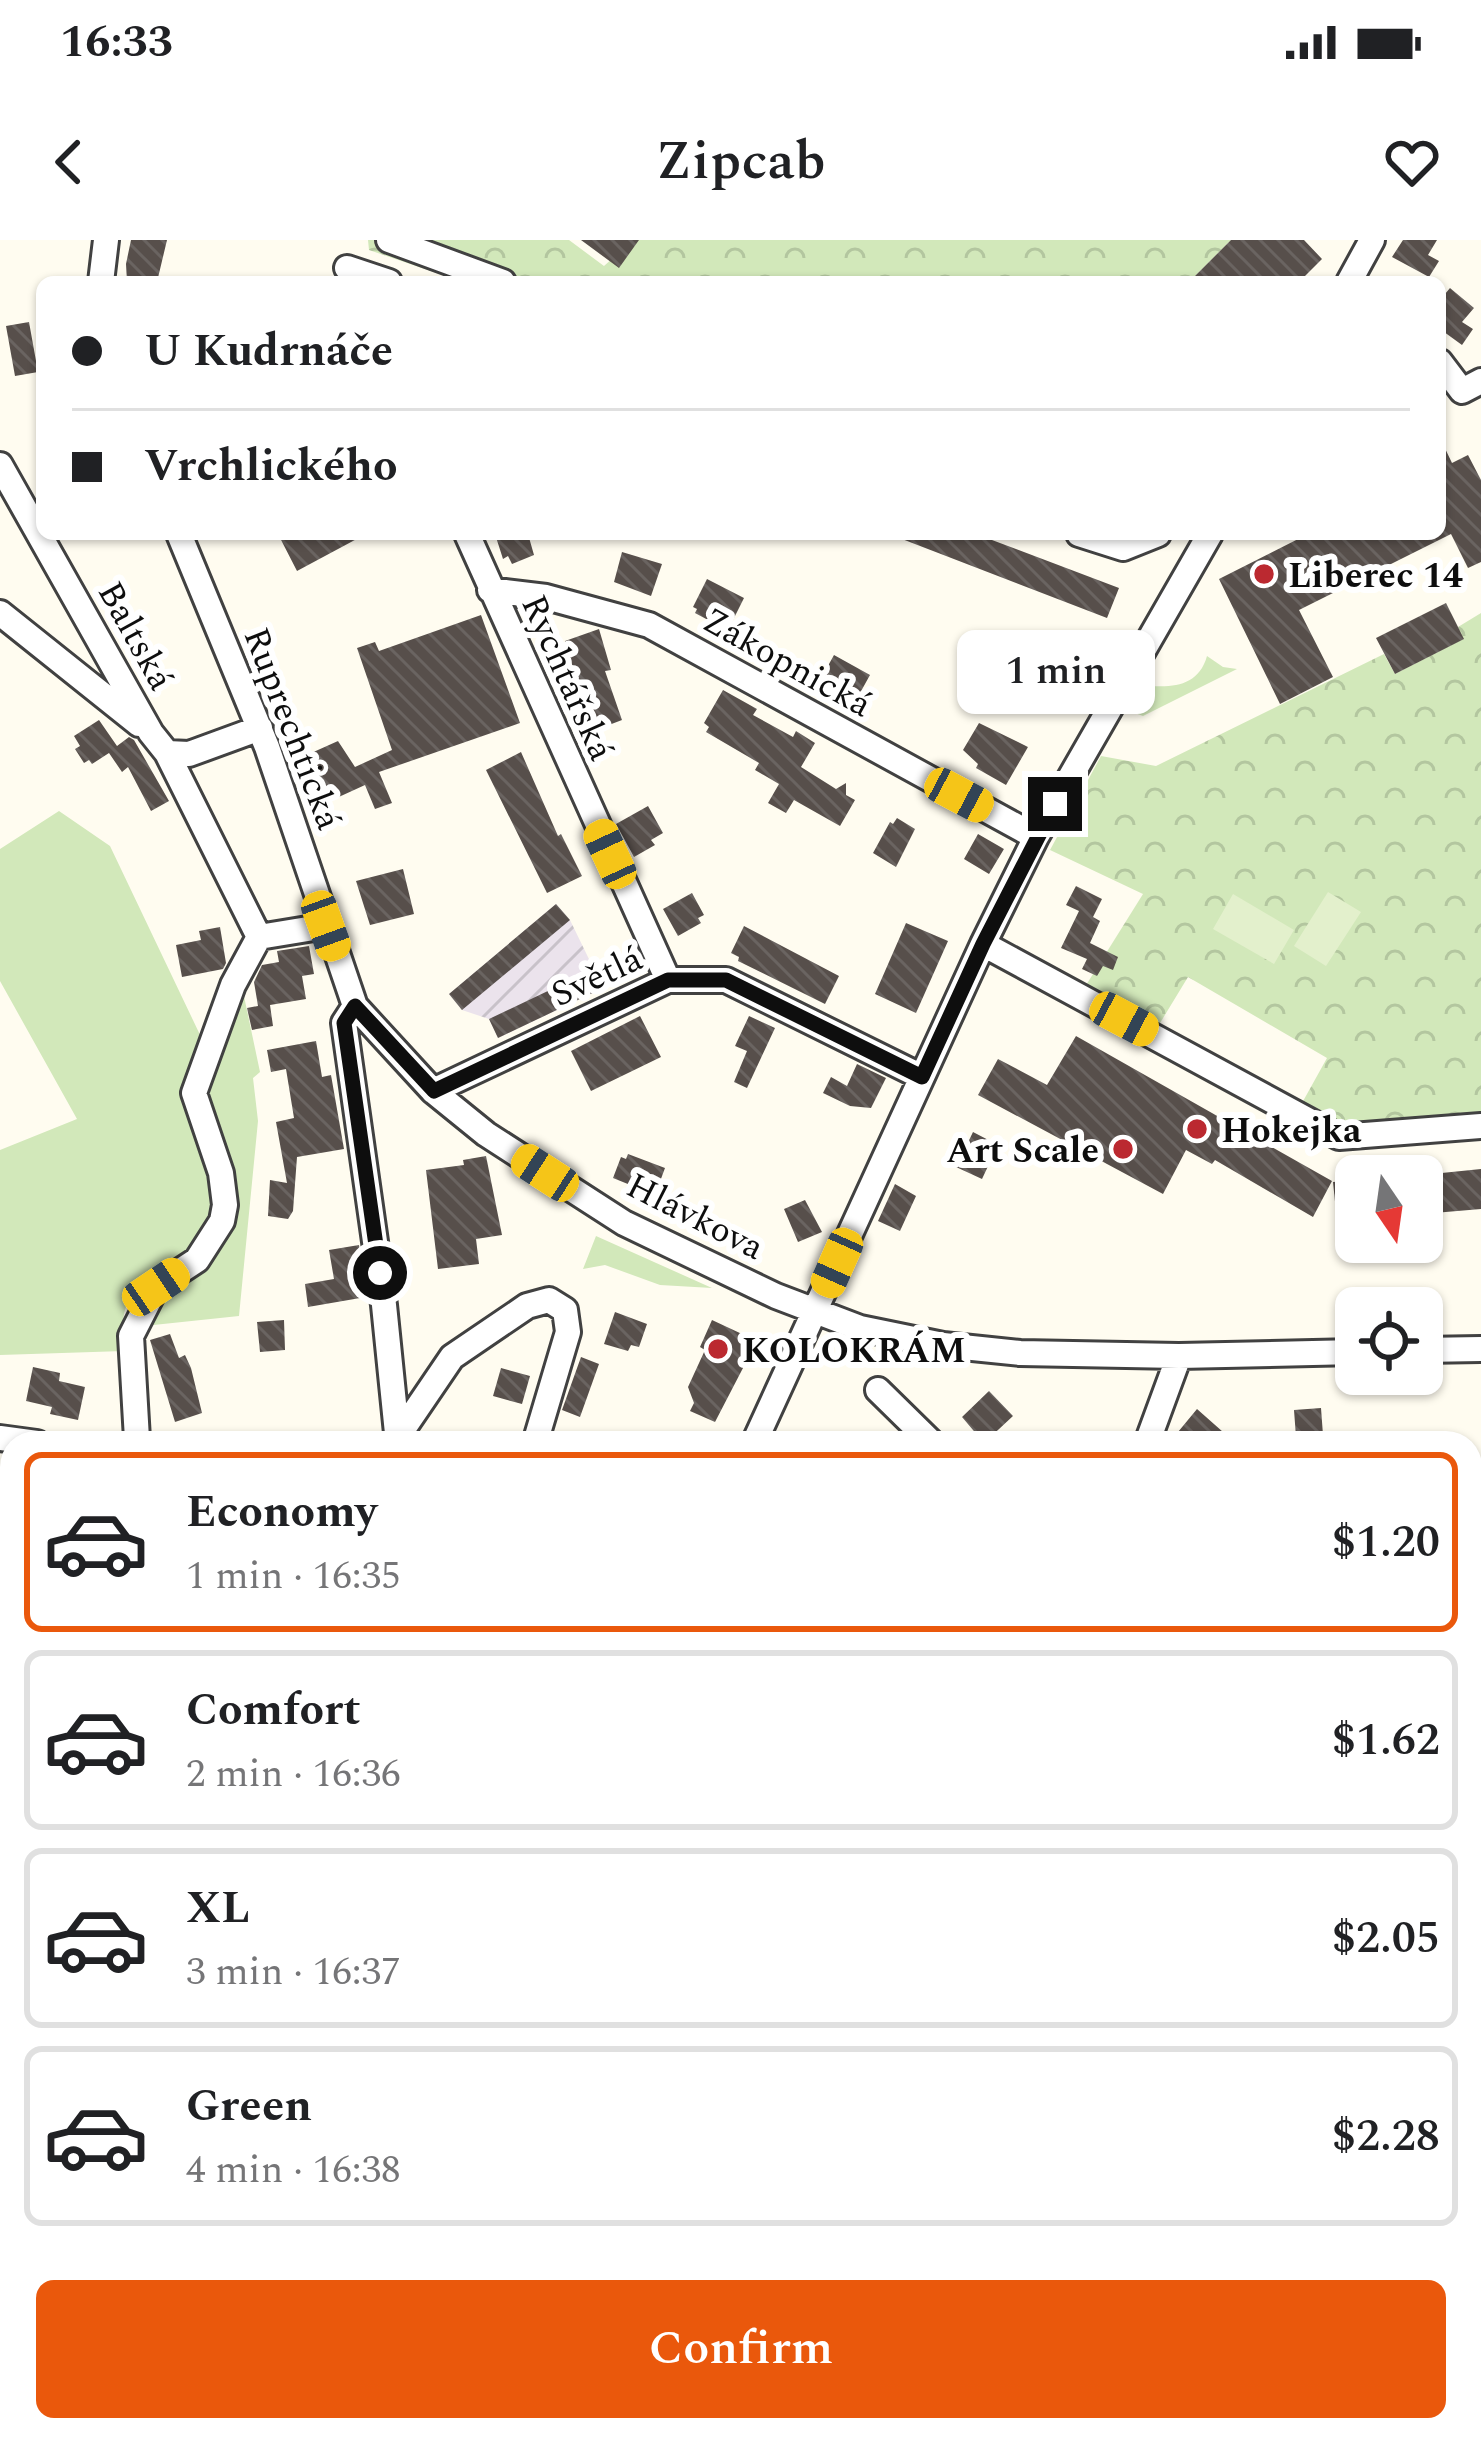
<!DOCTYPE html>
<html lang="en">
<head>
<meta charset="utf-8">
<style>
	:root { --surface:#fff; --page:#f2f2f2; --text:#202124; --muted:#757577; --line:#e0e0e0; --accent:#ea580c }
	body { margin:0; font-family:Spectral,serif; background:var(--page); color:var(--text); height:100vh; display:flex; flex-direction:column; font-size:45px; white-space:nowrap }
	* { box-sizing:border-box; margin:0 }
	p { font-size:39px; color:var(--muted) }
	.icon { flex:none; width:66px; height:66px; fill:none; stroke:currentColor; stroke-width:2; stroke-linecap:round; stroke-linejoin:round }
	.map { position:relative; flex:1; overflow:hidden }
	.panel { position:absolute; left:0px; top:1191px; width:1482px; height:1011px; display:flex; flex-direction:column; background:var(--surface); border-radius:36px 36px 0 0; box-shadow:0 3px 9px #0004 }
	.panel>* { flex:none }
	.hud { position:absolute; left:36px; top:36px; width:1410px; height:264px; border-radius:18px; box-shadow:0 3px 9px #0004; display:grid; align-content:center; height:264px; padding:0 36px; background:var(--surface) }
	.needle { width:78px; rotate:167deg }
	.tools { position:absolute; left:1335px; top:915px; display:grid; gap:24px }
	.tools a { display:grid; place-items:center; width:108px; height:108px; border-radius:18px; background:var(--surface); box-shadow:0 3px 9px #0004; font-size:60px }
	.end { position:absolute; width:54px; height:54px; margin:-27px; border:15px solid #0e0e0e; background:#fff; box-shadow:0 0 0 6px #fff }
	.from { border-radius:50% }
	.bubble { position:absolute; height:84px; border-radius:18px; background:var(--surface); box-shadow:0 3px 9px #0004; font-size:39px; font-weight:600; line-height:84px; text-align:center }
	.car { position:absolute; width:36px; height:72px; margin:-36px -18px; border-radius:15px; box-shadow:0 0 9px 3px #0007; background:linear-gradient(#f5c518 24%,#345 0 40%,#f5c518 0 76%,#345 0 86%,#f5c518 0) }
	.hud b { display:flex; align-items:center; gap:42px; height:114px; font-size:45px }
	.hud b+b { border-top:3px solid var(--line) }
	.hud i { width:30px; height:30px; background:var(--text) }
	ul { padding:21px 0 0; list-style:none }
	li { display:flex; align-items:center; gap:36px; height:180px; margin:0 24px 18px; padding:0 12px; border:6px solid var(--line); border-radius:18px }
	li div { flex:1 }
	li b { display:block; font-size:45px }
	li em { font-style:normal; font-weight:600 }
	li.on { border-color:var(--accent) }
	li>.icon { width:108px; height:108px; stroke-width:1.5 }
	.primary-button { display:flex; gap:24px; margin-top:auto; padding:24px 36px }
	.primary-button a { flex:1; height:138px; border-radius:18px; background:var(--accent); color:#fff; font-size:48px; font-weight:600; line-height:138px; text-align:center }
	.status { display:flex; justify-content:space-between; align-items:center; height:84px; padding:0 60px; background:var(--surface); direction:ltr }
	.status svg { height:33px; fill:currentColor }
	header { display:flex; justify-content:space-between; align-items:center; height:156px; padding:0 36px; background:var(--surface); font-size:54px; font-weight:600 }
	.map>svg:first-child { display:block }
	.industrial { fill:url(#industrial-furrows) }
	.grass { fill:#d2e8ba }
	.cemetery { fill:url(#cemetery-stones) }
	.park { fill:url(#park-crowns) }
	.pitch { fill:#e3f0cc }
	.building { fill:url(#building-back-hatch) }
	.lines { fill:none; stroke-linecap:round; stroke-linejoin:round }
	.minor-casing { stroke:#414141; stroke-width:30 }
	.minor { stroke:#fff; stroke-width:24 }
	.route { stroke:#0e0e0e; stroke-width:15 }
	.poi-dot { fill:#bb2930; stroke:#fff; stroke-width:4.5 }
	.labels { text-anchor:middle; stroke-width:12; stroke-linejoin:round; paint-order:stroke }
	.poi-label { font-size:36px; font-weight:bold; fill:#0e0e0e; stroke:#fff; text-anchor:start }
	.street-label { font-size:36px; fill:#0e0e0e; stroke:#fff }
</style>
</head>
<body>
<div class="status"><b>16:33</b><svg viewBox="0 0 49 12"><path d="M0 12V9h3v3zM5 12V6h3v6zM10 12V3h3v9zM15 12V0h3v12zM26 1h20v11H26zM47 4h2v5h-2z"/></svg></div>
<header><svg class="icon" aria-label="back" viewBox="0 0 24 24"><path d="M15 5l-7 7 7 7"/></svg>Zipcab<svg class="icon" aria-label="heart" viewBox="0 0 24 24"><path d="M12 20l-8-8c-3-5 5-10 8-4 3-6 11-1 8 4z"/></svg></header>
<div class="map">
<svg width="1481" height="2200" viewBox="0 0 1481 2200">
	<defs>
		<pattern id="industrial-furrows" width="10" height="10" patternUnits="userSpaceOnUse" patternTransform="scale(3)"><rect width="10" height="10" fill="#ebe3ec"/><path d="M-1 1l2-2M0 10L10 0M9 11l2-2" fill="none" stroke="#c8c2c9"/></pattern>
		<pattern id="cemetery-stones" width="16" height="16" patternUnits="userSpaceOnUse" patternTransform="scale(3)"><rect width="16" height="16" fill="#d6e0c1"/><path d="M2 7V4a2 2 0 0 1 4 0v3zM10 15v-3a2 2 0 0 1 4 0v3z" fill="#b6bfa5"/></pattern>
		<pattern id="park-crowns" width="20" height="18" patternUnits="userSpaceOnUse" patternTransform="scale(3)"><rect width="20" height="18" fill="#d2e8ba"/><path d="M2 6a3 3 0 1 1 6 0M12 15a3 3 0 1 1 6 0" fill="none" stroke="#b3c69f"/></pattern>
		<pattern id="building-back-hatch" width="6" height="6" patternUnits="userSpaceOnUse" patternTransform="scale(3)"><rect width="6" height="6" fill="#574f4b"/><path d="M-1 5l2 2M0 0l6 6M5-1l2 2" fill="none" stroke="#6a6461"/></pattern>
	</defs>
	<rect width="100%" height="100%" fill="#fffcf0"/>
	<!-- industrial -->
	<path class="industrial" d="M556 664 570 680 603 748 498 798 489 779 462 770 449 754Z"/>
	<!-- grass -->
	<path class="grass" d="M1207 416 1223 427 1237 429 1143 476 1127 470 1141 445C1170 448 1198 448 1207 416Z
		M59 571 110 606 202 799C193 828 186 851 192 881 197 912 219 931 213 971 205 1021 147 1023 127 1064 121 1078 123 1096 124 1111L0 1115V910L77 879 0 741V609Z
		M241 742 260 832 253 838 258 881 239 1076 144 1086 152 1064 224 985 203 840Z
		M596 996 712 1048 660 1045 605 1025 583 1029Z
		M1481 1579V1837L1470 1826V1588Z"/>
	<!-- cemetery -->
	<path class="cemetery" d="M1470 1964 1481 1990V2169L1470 2180Z
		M1180 2190H1460L1450 2200H1190Z"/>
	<!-- park -->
	<path class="park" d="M368 0H569L604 26 633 0H1231L1189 42H463L369 10Z
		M1481 373V878L1339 888 1297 872 1327 818 1188 737 1157 788 1083 750 1143 654 1050 610 1101 516 1156 526 1384 414 1395 434 1463 399 1458 387Z"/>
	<!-- pitch -->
	<path class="pitch" d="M1328 652 1361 672 1326 726 1294 706Z
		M1233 654 1294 690 1274 724 1213 689Z"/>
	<!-- building -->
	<path class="building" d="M131 0H167L157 42H127L126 24Z
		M581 0H639L619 28Z
		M1231 0H1304L1322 19 1299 42H1189Z
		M1403 0H1437L1428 15 1439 21 1429 37 1392 17Z
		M1450 48 1474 68 1462 82 1473 89 1462 105 1440 89V60Z
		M29 82 38 132 15 136 6 86Z
		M1440 198 1452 223 1468 215 1481 240V322L1468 328 1451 294 1299 370 1333 437 1280 464 1219 339 1308 294H1440Z
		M278 294H366L297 331Z
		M495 294H528L534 315 512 324 508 316 503 319Z
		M889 294H976L1119 348 1107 378Z
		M622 312 662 324 651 356 614 342Z
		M707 339 744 358 730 386 725 383 723 388 695 373 697 369 693 367Z
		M1446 363 1464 399 1395 434 1376 398Z
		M481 375 520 483 379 532 392 563 375 569 365 545 330 561 309 514 338 501 355 527 392 510 357 408 375 402 379 411Z
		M599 389 611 430 605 431 622 480 601 488 589 459 583 461 565 401Z
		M834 415 870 435 855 462 819 442Z
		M723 450 757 469 753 475 793 497 796 491 815 503 801 527 836 549 846 543V555L855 560 840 586 794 560 786 573 768 563 779 544 755 530 759 523 706 492 709 487 704 483Z
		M99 480 117 506 129 497 134 500 169 561 151 571 128 527 122 532 109 513 92 524 89 520 84 523 75 509 80 506 74 496Z
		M979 483 1028 507 1006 545 976 528 978 524 963 510Z
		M521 512 558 596 561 594 582 636 547 653 486 530Z
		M648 566 663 593 651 600 655 605 634 617 616 584Z
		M897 578 915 589 896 627 873 613 890 582 893 584Z
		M978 594 1004 609 989 634 964 619Z
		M403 629 414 674 370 685 356 641Z
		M1076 646 1102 659 1093 677 1100 681 1090 703 1118 717 1113 730 1103 726 1097 736 1082 729 1087 719 1061 708 1079 671 1066 665Z
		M692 653 704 675 698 678 701 683 678 696 663 669Z
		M556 664 570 680 462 770 449 754Z
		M906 683 948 701 916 773 875 754Z
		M744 686 839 736 825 764 738 721 739 717 731 713Z
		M220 687 226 723 223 729 182 737 176 705 201 700 199 691Z
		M309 706 314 734 302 736 306 759 270 765 273 786 252 790 247 768 258 766 254 742 262 725 279 722 277 711Z
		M594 729 603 748 498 798 489 779Z
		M640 776 661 817 591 851 571 811Z
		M749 776 775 788 747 848 734 842 747 811 735 806Z
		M1076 796 1332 941 1313 977 1215 920 1212 924 1186 910 1163 954 978 855 998 819 1047 845Z
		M316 801 322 837 331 835 344 909 297 917 293 971 288 979 268 976 270 940 287 943 276 882 294 878 286 829 271 832 267 810Z
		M857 824 886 838 871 868 850 866 823 853 831 837 847 846Z
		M973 892 998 905 982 939 956 927Z
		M628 914 665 928 655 955 613 938 621 917 626 919Z
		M486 916 502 995 476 999 479 1024 438 1029 426 930 464 925 463 920Z
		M1481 929V969L1422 974V935Z
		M1356 940V980L1337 981 1333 942Z
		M895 944 916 956 900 991 878 981Z
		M805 960 822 992 798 1002 784 969Z
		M359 1005 366 1057 308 1067 305 1044 334 1039 329 1010Z
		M615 1072 647 1084 639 1107 631 1105 628 1111 604 1104Z
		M284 1080 285 1110 260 1112 257 1082Z
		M712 1080 757 1101 715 1182 690 1171 694 1163 688 1147 705 1110 700 1107Z
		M170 1094 179 1118 185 1115 191 1128 202 1173 175 1182 150 1100Z
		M581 1117 599 1124 580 1177 562 1170Z
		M33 1127 60 1133 59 1141 85 1147 78 1180 50 1174 52 1167 26 1161Z
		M501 1128 530 1136 522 1164 493 1156Z
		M989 1151 1013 1176 984 1203 962 1177Z
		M1321 1168 1323 1195 1296 1197 1294 1170Z
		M1197 1169 1223 1192 1214 1203H1191L1178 1192Z"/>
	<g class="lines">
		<!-- minor casing -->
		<g class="minor-casing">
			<path id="minor" d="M389 0 503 42
				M347 28 389 42
				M101 42 106 0
				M1349 42 1372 0
				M1440 122 1462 151 1481 141
				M0 225 151 493 167 513 189 514 260 488
				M179 294 267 507 355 766 433 851 486 894 624 983 776 1056 860 1088 943 1105 1020 1113 1179 1116 1356 1112
				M467 294 668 740
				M1079 294 1123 308 1158 294
				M490 350 546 357 649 385 1036 597
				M0 373 139 484
				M167 513 259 697 326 686
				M983 704 1339 897 1481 886
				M355 766 344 783 384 1065 398 1203
				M433 851 668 740H726L922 837
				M1422 1110 1481 1109
				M878 1150 932 1203
				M399 1195 452 1117 527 1066 549 1060 565 1070 568 1092 535 1203
				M0 1198 37 1203
				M131 1203 137 1199 131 1096 156 1047 197 1020 222 981 225 965 221 933 194 853 233 745 259 697
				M754 1203 983 704 1036 597 1210 294
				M1147 1203 1179 1116
				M1470 1547 1481 1537
				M1470 1947 1481 1967
				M0 2161 12 2200
				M367 2190 373 2200
				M927 2190 936 2200
				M32 2200 46 2190
				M61 2200 66 2190
				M161 2200 162 2190
				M493 2200 501 2190
				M831 2200 840 2190"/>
		</g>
		<!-- minor -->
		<use href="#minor" class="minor"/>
	</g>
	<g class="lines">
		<!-- route -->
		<path class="route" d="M380 1033 344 783 355 766 434 851 668 740H726L922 837 983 704 1055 564"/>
	</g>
	<!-- markers -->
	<g class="poi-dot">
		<circle cx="1264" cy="334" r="12"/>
		<circle cx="1197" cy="889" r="12"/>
		<circle cx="1123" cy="909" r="12"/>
		<circle cx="718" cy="1109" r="12"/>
	</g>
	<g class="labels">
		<!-- poi labels -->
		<g class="poi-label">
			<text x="1288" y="347">Liberec 14</text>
			<text x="1221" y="902">Hokejka</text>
			<text x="1099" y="922" text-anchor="end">Art Scale</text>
			<text x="742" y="1122">KOLOKRÁM</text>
		</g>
		<!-- street labels -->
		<g class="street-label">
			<text transform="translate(137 395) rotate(61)" y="13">Baltská</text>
			<text transform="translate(788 421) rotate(29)" y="13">Zákopnická</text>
			<text transform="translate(569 437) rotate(66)" y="13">Rychtářská</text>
			<text transform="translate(294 488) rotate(69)" y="13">Ruprechtická</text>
			<text transform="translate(596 735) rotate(-25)" y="13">Světlá</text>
			<text transform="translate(696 975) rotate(27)" y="13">Hlávkova</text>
		</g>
	</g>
</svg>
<div class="tools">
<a><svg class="needle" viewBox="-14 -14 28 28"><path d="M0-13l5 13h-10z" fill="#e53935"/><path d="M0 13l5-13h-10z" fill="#757577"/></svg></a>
<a><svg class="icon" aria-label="locate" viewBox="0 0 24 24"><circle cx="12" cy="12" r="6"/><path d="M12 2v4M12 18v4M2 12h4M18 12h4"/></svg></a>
</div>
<i class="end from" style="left:380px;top:1033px"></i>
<i class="end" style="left:1055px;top:564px"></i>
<div class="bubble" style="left:957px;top:390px;width:198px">1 min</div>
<i class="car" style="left:959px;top:555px;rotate:118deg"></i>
<i class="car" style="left:610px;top:614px;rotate:335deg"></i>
<i class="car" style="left:326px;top:686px;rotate:160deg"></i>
<i class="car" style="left:1124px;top:779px;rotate:118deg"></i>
<i class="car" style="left:545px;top:933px;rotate:303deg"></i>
<i class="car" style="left:837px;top:1023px;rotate:204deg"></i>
<i class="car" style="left:156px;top:1047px;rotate:56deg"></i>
<div class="hud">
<b><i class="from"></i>U Kudrnáče</b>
<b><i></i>Vrchlického</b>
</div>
<section class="panel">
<ul>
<li class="on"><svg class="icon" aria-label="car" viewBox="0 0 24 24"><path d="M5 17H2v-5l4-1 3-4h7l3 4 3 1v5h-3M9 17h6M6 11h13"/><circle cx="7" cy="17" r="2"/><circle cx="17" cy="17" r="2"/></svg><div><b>Economy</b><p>1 min · 16:35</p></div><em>$1.20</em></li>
<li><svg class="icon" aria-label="car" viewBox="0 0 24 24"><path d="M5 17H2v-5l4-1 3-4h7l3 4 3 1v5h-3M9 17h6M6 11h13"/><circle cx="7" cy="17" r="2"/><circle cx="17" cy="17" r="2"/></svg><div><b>Comfort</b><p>2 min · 16:36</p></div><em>$1.62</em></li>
<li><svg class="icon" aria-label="car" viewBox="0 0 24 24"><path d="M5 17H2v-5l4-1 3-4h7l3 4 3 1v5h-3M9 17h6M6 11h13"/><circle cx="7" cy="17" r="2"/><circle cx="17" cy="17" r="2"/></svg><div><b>XL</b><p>3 min · 16:37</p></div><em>$2.05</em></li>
<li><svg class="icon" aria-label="car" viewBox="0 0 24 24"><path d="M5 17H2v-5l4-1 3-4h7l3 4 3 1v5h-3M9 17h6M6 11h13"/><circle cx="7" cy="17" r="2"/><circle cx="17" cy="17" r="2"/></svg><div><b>Green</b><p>4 min · 16:38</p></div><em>$2.28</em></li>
</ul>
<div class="primary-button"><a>Confirm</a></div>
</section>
</div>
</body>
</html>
